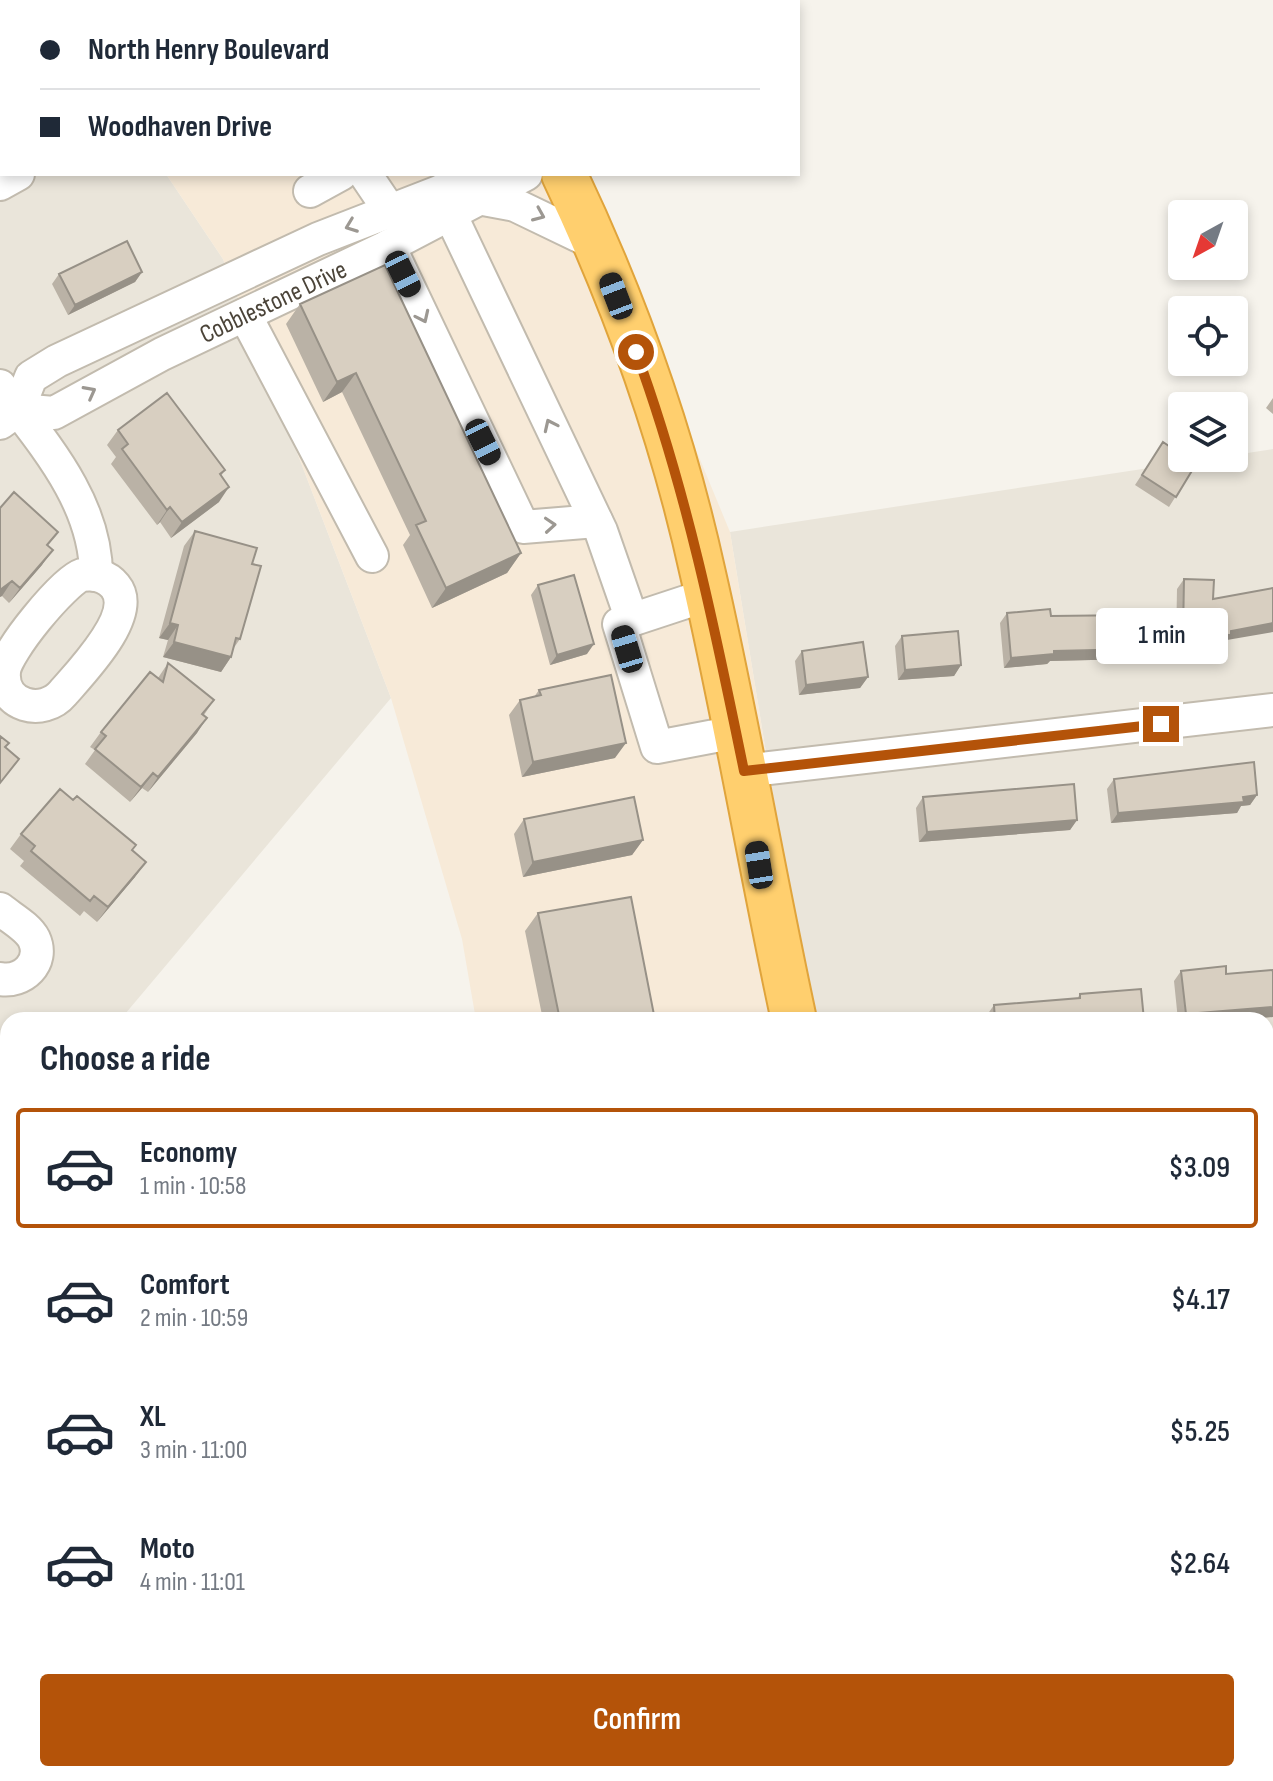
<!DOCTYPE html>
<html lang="en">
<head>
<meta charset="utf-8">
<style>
	:root { --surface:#fff; --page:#f2f2f3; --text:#1f2937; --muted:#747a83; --line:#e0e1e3; --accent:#b45309 }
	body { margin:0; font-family:"Sofia Sans Condensed",sans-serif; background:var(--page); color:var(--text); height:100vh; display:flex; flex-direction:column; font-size:30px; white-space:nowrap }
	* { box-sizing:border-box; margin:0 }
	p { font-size:26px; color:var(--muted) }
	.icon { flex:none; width:44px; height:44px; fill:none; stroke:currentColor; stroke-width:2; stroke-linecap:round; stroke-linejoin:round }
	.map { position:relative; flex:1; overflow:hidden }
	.sheet { position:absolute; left:0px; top:1012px; width:1274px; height:770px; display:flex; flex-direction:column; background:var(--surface); border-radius:24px 24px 0 0; box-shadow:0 4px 12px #0003 }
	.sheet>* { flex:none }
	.hud { position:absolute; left:0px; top:0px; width:800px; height:176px; box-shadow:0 4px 12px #0003; display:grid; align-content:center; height:176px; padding:0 40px; background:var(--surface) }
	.needle { width:52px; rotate:220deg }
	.tools { position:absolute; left:1168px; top:200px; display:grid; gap:16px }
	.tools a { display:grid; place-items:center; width:80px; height:80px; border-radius:8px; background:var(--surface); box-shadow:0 4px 12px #0003; font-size:40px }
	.end { position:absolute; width:36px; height:36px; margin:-18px; border:10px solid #b45309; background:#fff; box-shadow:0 0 0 4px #fff }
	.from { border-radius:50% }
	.bubble { position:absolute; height:56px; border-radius:8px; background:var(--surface); box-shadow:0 4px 12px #0003; font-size:26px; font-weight:600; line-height:56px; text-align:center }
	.car { position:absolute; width:24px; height:48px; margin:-24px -12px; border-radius:10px; box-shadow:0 0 6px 2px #0007; background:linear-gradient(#222 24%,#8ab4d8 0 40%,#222 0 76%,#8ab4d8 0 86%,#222 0) }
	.hud b { display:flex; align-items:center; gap:28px; height:76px; font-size:30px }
	.hud b+b { border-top:2px solid var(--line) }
	.hud i { width:20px; height:20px; background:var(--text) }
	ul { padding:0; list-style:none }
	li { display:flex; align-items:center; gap:24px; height:120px; margin:0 16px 12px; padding:0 24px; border:4px solid transparent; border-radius:8px }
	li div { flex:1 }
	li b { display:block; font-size:30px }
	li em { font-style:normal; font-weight:600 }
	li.active { border-color:var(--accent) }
	li>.icon { width:72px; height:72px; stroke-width:1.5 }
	h2 { padding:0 40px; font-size:36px; line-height:96px }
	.button { display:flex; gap:16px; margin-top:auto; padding:16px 40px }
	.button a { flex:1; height:92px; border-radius:8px; background:var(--accent); color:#fff; font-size:32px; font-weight:600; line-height:92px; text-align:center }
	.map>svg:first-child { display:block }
	.residential { fill:#eae5da }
	.commercial { fill:#f7ead8 }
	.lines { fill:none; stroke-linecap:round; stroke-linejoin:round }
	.stream { stroke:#a9d4f2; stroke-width:7 }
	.minor-casing { stroke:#c2bbae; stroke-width:36 }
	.highway-casing { stroke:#e0a43c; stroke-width:48 }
	.minor { stroke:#fff; stroke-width:32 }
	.highway { stroke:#ffcf6e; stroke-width:44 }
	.wall { fill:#bab2a6 }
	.shaded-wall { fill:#979187 }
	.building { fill:#d8cfc1; stroke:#979187; stroke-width:2 }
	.oneway { stroke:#9c9892 }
	.route { stroke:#b45309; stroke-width:10 }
	.labels { text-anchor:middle; stroke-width:6; stroke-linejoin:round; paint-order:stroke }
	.street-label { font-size:26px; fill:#4b4439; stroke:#fff }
</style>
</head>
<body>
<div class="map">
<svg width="1273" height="1781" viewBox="0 0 1273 1781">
	<rect width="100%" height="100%" fill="#f6f3ec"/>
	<!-- residential -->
	<path class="residential" d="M0 0 51 2H2V174H166L223 259 391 698 120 1020H8V1154L0 1164Z
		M1273 449V1781H961L959 1774H1266V1020H818L787 881 730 532Z"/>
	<!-- commercial -->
	<path class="commercial" d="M166 174H582L730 532 787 881 818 1020H476L462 939 391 698 223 259Z
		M160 1774H959L961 1781H161Z"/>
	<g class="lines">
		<!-- stream -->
		<path class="stream" d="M0 55H2"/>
		<!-- minor casing -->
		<g class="minor-casing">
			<g id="minor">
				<path d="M178 0 179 2"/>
				<path d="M314 0 316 2"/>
				<path d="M365 174 390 211"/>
				<path d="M0 184 18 174"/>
				<path d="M310 191 341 174"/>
				<path d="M441 195 601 531 632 620"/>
				<path d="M478 198 515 205 596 244"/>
				<path d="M389 246 523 527 596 521"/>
				<path d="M245 315 372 556"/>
				<path d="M0 386C42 442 96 501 96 575"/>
				<path id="s1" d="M18 410 54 413 162 354 385 248 526 174"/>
				<path d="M0 423 18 410 31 377 57 361 318 239 439 192 474 174"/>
				<path d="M82 575C95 573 107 576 115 586 138 614 82 671 63 693 43 717 1 706 4 672 5 652 64 581 82 575Z"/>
				<path d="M707 595 619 624 657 747 736 732"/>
				<path d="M744 771 1273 710"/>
				<path d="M0 909C11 918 28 927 34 939 45 963 22 983 0 979"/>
				<path d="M1266 1108 1273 1107"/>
				<path d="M0 1301H8"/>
				<path d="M231 1774 232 1781"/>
				<path d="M835 1774 836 1781"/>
				<path d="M388 1781 453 1774"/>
			</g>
		</g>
		<!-- highway casing -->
		<g class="highway-casing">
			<path id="highway" d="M469 0 471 2
				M564 174C624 300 673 437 703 574 737 722 762 872 794 1020
				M942 1774 944 1781"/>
		</g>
		<!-- minor -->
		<use href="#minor" class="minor"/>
		<!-- highway -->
		<use href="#highway" class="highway"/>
	</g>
	<!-- wall -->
	<path class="wall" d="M211 0H238L241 2H212Z
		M142 272 135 282 68 315 52 284 59 274Z
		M300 304 521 553 507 573 432 608 403 545 410 535 342 392 323 402 286 324Z
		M1273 398V414L1266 408Z
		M118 430 225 470 221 476 219 502 171 538 160 522 157 525 111 464 116 457 107 445Z
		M1163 442 1196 464 1169 507 1135 485Z
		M0 508 48 546 42 565 9 603 2 596 0 597Z
		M195 531 252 564 240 639 233 649 231 657 221 672 163 657 168 640 159 638 184 546Z
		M1184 579 1213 599 1227 640 1224 645 1176 644 1177 589Z
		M538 585 587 654 550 665 531 595Z
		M1007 613 1051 616 1132 659 1050 661 1047 664 1004 668 1000 623Z
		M902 636 961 665 954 676 898 680 895 646Z
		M802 651 868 677 860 688 799 695 795 661Z
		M168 663 214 700 204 715 197 733 148 792 142 788 130 802 85 764 95 750 90 747 101 732 158 678Z
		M539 690 615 758 522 777 509 715 520 700 534 697Z
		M1114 779 1257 795 1250 805 1241 806 1237 813 1111 823 1107 789Z
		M923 797 1077 820 1070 830 919 842 916 808Z
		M524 819 643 840 632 855 523 877 514 834Z
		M21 834 132 851 135 877 97 922 84 911 80 916 20 866 24 861 10 849Z
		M538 913 655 1020H543L525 931Z
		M1181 971 1226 974 1273 1017 1232 1020H1178L1174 981Z
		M1080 994 1144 1020H987V1015L994 1005 1077 999Z"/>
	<!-- shaded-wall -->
	<path class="shaded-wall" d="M142 272 135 282 68 315 75 305Z
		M356 373 342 392 323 402 337 382Z
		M229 487 219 502 171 538 182 522Z
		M170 507 160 522 157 525 167 510Z
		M53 550 42 565 9 603 20 588Z
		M521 553 507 573 432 608 446 588Z
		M12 581 2 596 0 597V590Z
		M170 623 178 625 168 640 159 638Z
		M1273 623V632L1227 640 1224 645 1176 644 1183 634 1231 631Z
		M174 642 231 657 221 672 163 657Z
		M594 644 587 654 550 665 557 655Z
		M1139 649 1132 659 1050 661 1047 664 1004 668 1011 658 1054 651Z
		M961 665 954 676 898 680 905 670Z
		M868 677 860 688 799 695 806 685Z
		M207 718 197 733 148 792 158 777Z
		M626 743 615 758 522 777 533 762Z
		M153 773 142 788 130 802 141 787Z
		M1257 795 1250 805 1241 806 1237 813 1111 823 1118 813Z
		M1077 820 1070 830 919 842 927 832Z
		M643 840 632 855 523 877 533 862Z
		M146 862 135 877 97 922 108 907Z
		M1273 1007V1017L1232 1020H1182L1186 1014Z
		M1273 1194V1204H1266V1195Z
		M1273 1366V1374L1266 1376V1368Z"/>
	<!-- building -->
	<path class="building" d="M262 0H282L283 2H260Z
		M127 241 142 272 75 305 59 274Z
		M385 265 521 553 446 588 416 525 426 521 356 373 337 382 300 304Z
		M167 393 225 470 220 474 229 487 182 522 170 507 167 510 122 449 128 444 118 430Z
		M1163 442 1182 455V458H1187L1196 464 1176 497 1142 475Z
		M14 492 58 532 47 545 53 550 20 588 12 581 0 590V508Z
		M195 531 257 548 252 564 261 566 240 639 236 638 231 657 174 642 178 625 170 623Z
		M574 575 594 644 557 655 538 585Z
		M1184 579 1214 580 1213 599 1273 588V623L1231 631V635L1183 634Z
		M1050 609 1051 616 1138 615 1139 649 1054 651V654L1011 658 1007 613Z
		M958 631 961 665 905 670 902 636Z
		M863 642 868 677 806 685 802 651Z
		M168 663 214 700 202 714 207 718 158 777 153 773 141 787 95 749 106 736 101 732 150 672 163 682Z
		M611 675 626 743 533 762 520 700 541 695 539 690Z
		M0 736 9 743 5 747 19 759 0 783Z
		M1254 762 1257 795 1243 797 1244 802 1118 813 1114 779Z
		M1074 784 1077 820 927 832 923 797Z
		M60 789 73 800 77 796 136 845 132 850 146 862 108 907 94 896 90 901 31 851 35 846 21 834Z
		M634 797 643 840 533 862 524 819Z
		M631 897 655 1020H560L538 913Z
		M1226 966V974L1273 970V1007L1186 1014 1181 971Z
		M1141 989 1144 1020H995L994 1005 1080 998V994Z
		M1273 1160V1194L1266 1195V1161Z
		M1273 1316V1366L1266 1368V1318Z
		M1273 1730V1781H1226L1225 1776 1239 1774H1266V1731Z
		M473 1774H818V1781H410Z"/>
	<!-- one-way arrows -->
	<defs><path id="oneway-chevron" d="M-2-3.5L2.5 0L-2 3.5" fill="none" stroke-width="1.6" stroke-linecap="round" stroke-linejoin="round" transform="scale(2)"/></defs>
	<g class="oneway">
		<use href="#oneway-chevron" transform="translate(539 215) rotate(23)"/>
		<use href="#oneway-chevron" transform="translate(351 226) rotate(159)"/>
		<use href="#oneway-chevron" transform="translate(423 317) rotate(65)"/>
		<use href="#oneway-chevron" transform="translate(90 392) rotate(-28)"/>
		<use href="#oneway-chevron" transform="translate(550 425) rotate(-115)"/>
		<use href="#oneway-chevron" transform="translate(550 525) rotate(-4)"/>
	</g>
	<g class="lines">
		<!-- route -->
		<path class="route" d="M636 352C686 488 715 629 744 771L1161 724"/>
	</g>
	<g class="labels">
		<!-- street labels -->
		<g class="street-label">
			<text dy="9" stroke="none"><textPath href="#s1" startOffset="282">Cobblestone Drive</textPath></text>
		</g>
	</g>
</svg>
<div class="tools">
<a><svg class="needle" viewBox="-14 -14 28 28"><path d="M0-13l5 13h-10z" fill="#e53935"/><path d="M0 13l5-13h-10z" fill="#747a83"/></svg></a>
<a><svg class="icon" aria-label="locate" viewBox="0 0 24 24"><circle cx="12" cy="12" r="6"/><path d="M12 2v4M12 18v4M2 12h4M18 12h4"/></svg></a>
<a><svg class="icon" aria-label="layers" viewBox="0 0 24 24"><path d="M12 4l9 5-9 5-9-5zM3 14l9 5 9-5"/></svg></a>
</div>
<i class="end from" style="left:636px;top:352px"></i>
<i class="end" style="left:1161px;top:724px"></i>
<div class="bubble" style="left:1096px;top:608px;width:132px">1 min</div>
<i class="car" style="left:403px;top:274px;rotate:154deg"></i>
<i class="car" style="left:616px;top:296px;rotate:339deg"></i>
<i class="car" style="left:483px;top:442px;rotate:154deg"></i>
<i class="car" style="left:627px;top:649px;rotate:343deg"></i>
<i class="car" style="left:759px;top:865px;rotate:351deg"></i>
<div class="hud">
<b><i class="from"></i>North Henry Boulevard</b>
<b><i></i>Woodhaven Drive</b>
</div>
<section class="sheet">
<h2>Choose a ride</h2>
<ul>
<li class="active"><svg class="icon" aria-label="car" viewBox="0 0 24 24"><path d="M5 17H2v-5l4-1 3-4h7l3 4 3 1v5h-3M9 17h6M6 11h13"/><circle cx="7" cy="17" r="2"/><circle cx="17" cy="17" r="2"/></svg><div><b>Economy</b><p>1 min · 10:58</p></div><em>$3.09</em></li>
<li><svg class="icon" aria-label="car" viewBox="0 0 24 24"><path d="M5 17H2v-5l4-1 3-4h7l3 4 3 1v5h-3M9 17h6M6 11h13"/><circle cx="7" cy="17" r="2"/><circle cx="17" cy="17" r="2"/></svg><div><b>Comfort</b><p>2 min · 10:59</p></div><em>$4.17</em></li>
<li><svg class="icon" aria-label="car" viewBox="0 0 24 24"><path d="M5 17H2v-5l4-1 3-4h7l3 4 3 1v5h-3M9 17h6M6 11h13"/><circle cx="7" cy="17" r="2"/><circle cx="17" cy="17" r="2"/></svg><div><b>XL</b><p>3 min · 11:00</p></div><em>$5.25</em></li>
<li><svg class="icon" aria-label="car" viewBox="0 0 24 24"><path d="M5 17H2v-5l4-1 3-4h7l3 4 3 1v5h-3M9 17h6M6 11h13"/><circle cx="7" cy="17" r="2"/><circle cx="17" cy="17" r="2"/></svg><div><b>Moto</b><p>4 min · 11:01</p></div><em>$2.64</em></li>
</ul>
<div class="button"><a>Confirm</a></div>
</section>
</div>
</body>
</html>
